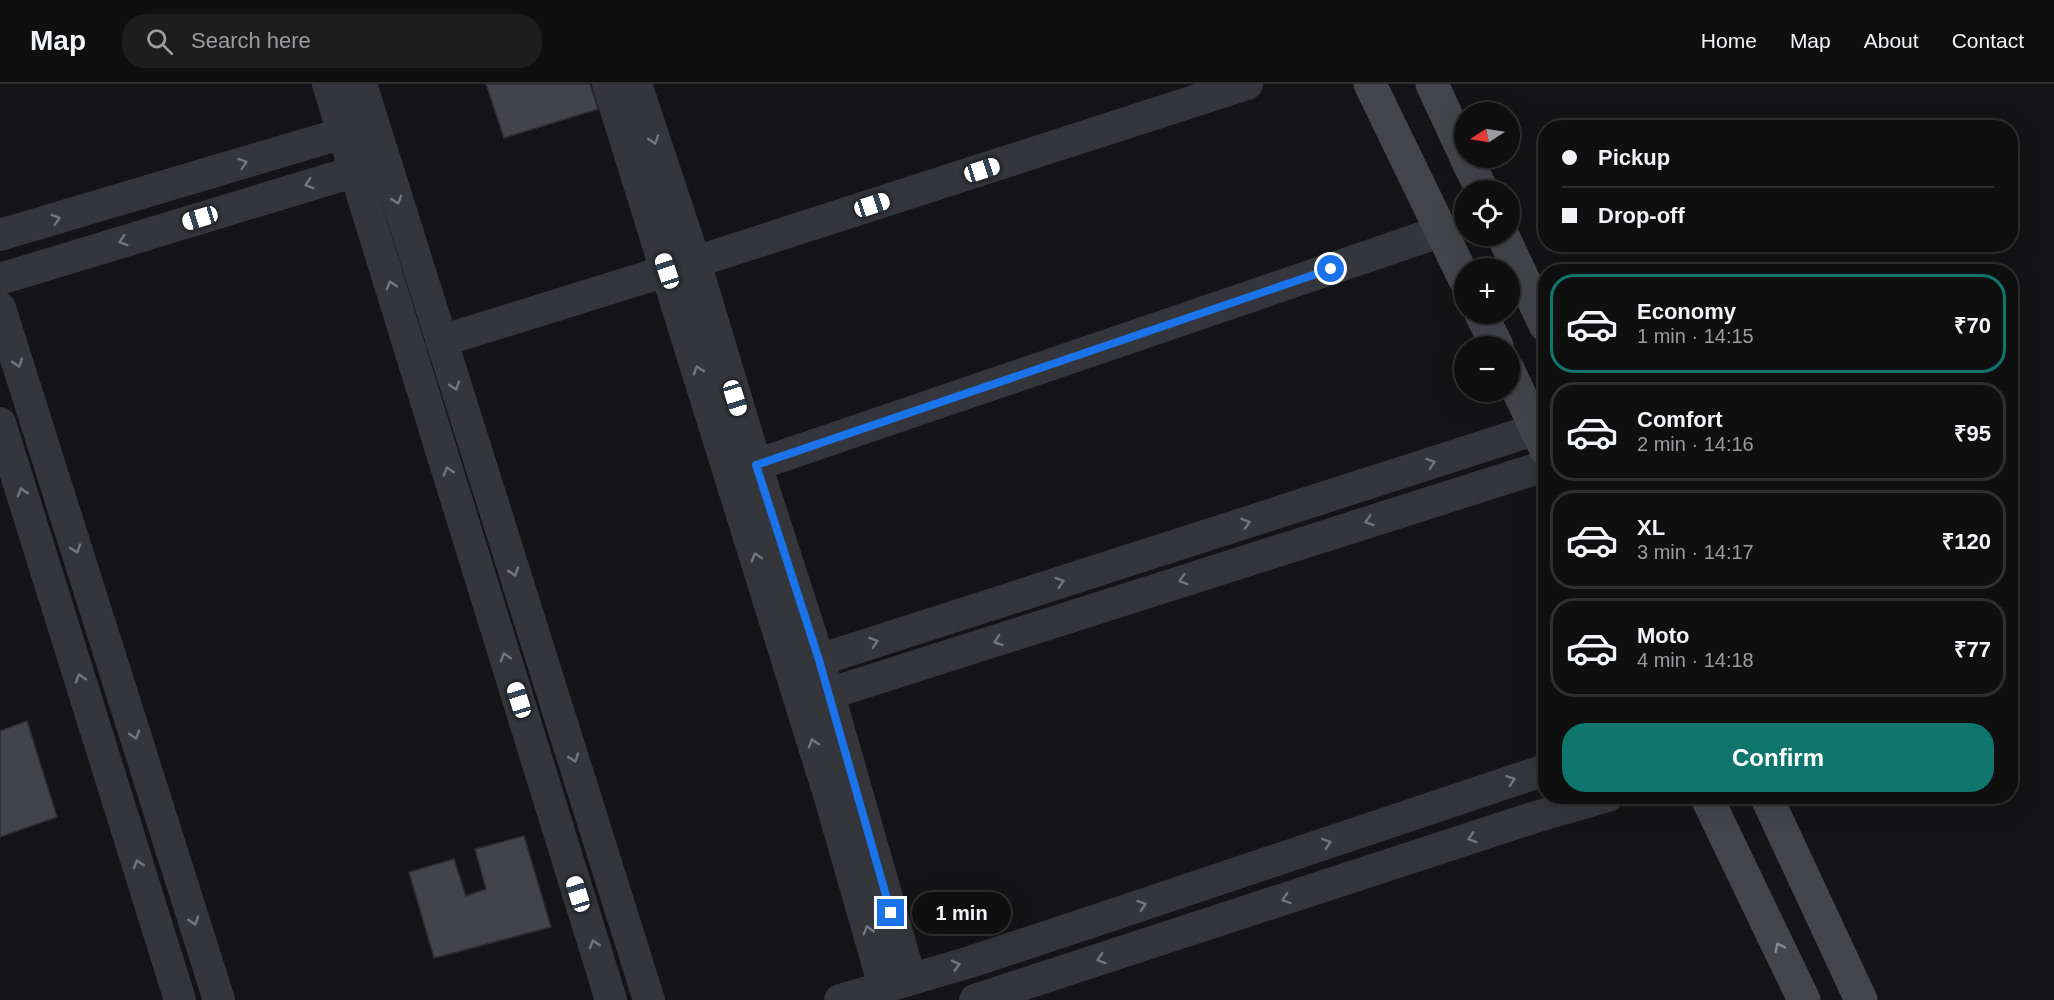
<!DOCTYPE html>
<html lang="en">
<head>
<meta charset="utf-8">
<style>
	:root { --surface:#0f0f10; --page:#1d1d1e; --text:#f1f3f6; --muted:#9b9c9f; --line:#2f2f30; --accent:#0f766e }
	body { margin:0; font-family:Helvetica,sans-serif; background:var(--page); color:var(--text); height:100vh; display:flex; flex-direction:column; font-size:22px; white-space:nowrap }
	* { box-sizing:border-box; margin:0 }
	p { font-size:20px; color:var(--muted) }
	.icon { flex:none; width:33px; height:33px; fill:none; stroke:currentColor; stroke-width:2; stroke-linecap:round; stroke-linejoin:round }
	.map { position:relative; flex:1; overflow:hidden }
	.sheet { position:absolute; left:1538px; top:180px; width:480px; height:540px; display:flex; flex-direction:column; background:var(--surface); border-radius:24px; box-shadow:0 6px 24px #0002,0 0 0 2px var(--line) }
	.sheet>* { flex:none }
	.guide { position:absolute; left:1538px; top:36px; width:480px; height:132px; border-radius:24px; box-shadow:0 6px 24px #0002,0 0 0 2px var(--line); display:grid; align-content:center; height:132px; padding:0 24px; background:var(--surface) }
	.needle { width:39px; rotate:258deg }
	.controls { position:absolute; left:1454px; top:18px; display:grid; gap:12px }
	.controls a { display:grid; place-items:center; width:66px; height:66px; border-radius:50%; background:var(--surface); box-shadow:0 6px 24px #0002,0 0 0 2px var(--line); font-size:30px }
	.end { position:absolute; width:27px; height:27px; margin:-14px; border:8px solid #1a73e8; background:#fff; box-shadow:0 0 0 3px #fff }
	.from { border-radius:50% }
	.bubble { position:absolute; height:42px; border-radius:21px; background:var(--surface); box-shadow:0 6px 24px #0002,0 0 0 2px var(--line); font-size:20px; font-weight:700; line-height:42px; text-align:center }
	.car { position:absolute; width:18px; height:36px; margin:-18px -9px; border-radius:8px; box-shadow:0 0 4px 2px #0007; background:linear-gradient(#fff 24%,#345 0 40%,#fff 0 76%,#345 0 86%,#fff 0) }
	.guide b { display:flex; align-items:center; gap:21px; height:57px; font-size:22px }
	.guide b+b { border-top:2px solid var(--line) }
	.guide i { width:15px; height:15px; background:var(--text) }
	ul { padding:10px 0 0; list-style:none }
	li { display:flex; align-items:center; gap:18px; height:99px; margin:0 12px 9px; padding:0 12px; border:3px solid var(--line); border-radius:24px }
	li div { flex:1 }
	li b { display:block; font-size:22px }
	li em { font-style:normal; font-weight:700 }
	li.current { border-color:var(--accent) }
	li>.icon { width:54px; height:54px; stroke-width:1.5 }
	.primary-button { display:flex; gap:12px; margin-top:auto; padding:12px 24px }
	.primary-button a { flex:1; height:69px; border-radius:24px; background:var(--accent); color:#fff; font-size:24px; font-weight:700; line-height:69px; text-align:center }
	header { display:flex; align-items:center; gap:36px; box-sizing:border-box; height:84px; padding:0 30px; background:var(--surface); border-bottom:2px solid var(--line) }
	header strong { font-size:28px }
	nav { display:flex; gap:33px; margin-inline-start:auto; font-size:21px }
	.search { width:420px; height:54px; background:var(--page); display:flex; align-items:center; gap:15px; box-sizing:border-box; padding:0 21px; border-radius:24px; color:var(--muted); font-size:22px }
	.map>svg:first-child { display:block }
	.building { fill:#434449; stroke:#2e2e32; stroke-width:1.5 }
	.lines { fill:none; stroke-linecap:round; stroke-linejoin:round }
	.street { stroke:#35363b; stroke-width:32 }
	.secondary { stroke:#43454a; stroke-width:33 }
	.oneway { stroke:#73767e }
	.oneway2 { stroke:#838790 }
	.route { stroke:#1a73e8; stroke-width:8 }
</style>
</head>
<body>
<header>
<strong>Map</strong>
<div class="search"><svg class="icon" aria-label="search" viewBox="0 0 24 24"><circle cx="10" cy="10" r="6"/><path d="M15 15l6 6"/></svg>Search here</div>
<nav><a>Home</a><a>Map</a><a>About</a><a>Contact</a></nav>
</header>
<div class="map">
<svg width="2054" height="916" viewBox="0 0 2054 916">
	<rect width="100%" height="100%" fill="#141416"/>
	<!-- building -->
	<path class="building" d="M486 0H590L598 25 504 54Z
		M27 637 57 733 0 753V647Z
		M524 752 551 843 434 874 409 788 454 775 466 812 486 805 475 765Z"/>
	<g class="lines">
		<!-- street -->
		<path class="street" d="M328 0 611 916
			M361 0 649 916
			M608 0 831 717 884 902
			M636 0 695 178 756 381 819 576 910 894
			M0 151 364 43
			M0 195 376 81
			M0 224 219 916
			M441 257 695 178 1247 0
			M0 339 180 916
			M756 381 1442 147
			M819 576 1537 345
			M828 610 1545 382
			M840 916 970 878 1106 833 1545 686
			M975 916 1532 734 1608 712"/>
		<!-- secondary -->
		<path class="secondary" d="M1370 0 1464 194
			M1432 0 1464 69
			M1466 74 1482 106
			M1503 152 1545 241
			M1481 230 1497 262
			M1509 287 1545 364
			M1706 712 1804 916
			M1766 712 1861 916"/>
	</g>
	<!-- one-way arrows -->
	<defs><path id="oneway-chevron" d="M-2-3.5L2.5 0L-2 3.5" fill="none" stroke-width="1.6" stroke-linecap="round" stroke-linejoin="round" transform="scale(1.5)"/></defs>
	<g class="oneway">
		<use href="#oneway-chevron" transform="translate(654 56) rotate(72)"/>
		<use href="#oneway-chevron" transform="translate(243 79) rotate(-17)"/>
		<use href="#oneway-chevron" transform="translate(309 100) rotate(163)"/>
		<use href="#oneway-chevron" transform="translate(397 116) rotate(73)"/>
		<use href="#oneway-chevron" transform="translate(56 135) rotate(-17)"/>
		<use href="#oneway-chevron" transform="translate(123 157) rotate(163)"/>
		<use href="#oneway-chevron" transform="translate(391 201) rotate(-107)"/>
		<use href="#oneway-chevron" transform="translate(18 279) rotate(72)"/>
		<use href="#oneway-chevron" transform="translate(698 286) rotate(-107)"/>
		<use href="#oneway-chevron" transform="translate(455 302) rotate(72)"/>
		<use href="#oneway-chevron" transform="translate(1431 379) rotate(-18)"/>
		<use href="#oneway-chevron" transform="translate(448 387) rotate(-107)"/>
		<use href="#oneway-chevron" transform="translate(22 408) rotate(-107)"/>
		<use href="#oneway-chevron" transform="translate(1369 437) rotate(163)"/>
		<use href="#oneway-chevron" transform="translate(1246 439) rotate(-18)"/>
		<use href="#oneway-chevron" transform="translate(76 465) rotate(72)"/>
		<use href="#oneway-chevron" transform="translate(756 473) rotate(-107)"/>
		<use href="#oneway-chevron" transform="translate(514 488) rotate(72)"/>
		<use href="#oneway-chevron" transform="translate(1183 496) rotate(162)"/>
		<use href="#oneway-chevron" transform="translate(1060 498) rotate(-18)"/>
		<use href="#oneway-chevron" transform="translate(998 557) rotate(162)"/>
		<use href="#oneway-chevron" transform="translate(874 558) rotate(-18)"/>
		<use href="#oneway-chevron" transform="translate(505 573) rotate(-107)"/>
		<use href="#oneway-chevron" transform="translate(80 594) rotate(-107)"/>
		<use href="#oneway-chevron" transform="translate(135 651) rotate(72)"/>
		<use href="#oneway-chevron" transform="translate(813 659) rotate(-107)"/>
		<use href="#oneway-chevron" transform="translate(574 674) rotate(72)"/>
		<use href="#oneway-chevron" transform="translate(1511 696) rotate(-19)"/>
		<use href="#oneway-chevron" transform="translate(1472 754) rotate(162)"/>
		<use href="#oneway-chevron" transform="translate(1327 759) rotate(-19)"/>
		<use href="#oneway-chevron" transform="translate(138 780) rotate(-107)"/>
		<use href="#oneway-chevron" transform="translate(1286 815) rotate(162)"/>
		<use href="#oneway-chevron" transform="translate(1142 821) rotate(-19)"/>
		<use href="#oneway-chevron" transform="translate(194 837) rotate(72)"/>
		<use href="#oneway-chevron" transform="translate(868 846) rotate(-106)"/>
		<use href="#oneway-chevron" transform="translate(594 860) rotate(-107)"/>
		<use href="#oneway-chevron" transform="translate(1101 875) rotate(162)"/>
		<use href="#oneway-chevron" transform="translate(956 881) rotate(-15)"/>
	</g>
	<use class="oneway2" href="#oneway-chevron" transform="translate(1779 863) rotate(-116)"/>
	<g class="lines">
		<!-- route -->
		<path class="route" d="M891 829 819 576 756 381 1331 185"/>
	</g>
</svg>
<div class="controls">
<a><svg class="needle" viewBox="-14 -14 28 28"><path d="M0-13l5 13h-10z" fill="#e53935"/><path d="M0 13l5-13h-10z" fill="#9b9c9f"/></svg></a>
<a><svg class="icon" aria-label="locate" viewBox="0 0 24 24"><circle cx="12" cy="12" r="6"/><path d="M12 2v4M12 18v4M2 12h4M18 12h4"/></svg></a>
<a>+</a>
<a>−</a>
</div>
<i class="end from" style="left:1331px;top:185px"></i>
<i class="end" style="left:891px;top:829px"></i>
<div class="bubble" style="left:912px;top:808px;width:99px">1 min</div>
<i class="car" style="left:982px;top:86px;rotate:72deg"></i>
<i class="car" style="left:872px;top:121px;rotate:72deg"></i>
<i class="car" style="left:200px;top:134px;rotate:253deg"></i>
<i class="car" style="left:667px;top:187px;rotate:342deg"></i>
<i class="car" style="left:735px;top:314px;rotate:163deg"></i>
<i class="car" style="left:519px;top:616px;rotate:343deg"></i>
<i class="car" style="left:578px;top:810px;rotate:343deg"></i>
<div class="guide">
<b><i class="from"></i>Pickup</b>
<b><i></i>Drop-off</b>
</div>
<section class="sheet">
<ul>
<li class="current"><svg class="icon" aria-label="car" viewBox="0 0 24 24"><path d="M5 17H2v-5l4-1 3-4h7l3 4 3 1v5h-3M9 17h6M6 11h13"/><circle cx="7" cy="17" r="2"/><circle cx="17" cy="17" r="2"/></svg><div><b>Economy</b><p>1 min · 14:15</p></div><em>₹70</em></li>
<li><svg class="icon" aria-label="car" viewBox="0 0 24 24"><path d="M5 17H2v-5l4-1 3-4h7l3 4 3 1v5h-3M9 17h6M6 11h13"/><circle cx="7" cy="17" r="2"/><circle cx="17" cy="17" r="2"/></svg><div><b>Comfort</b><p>2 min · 14:16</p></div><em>₹95</em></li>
<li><svg class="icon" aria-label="car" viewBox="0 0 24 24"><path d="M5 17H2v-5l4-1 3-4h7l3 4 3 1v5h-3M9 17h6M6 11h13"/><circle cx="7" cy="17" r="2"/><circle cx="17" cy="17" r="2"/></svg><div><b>XL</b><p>3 min · 14:17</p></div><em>₹120</em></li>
<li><svg class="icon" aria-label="car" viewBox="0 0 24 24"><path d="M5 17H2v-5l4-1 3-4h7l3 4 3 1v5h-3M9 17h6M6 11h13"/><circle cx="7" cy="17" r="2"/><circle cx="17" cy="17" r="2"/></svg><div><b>Moto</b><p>4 min · 14:18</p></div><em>₹77</em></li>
</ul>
<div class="primary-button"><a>Confirm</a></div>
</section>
</div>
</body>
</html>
